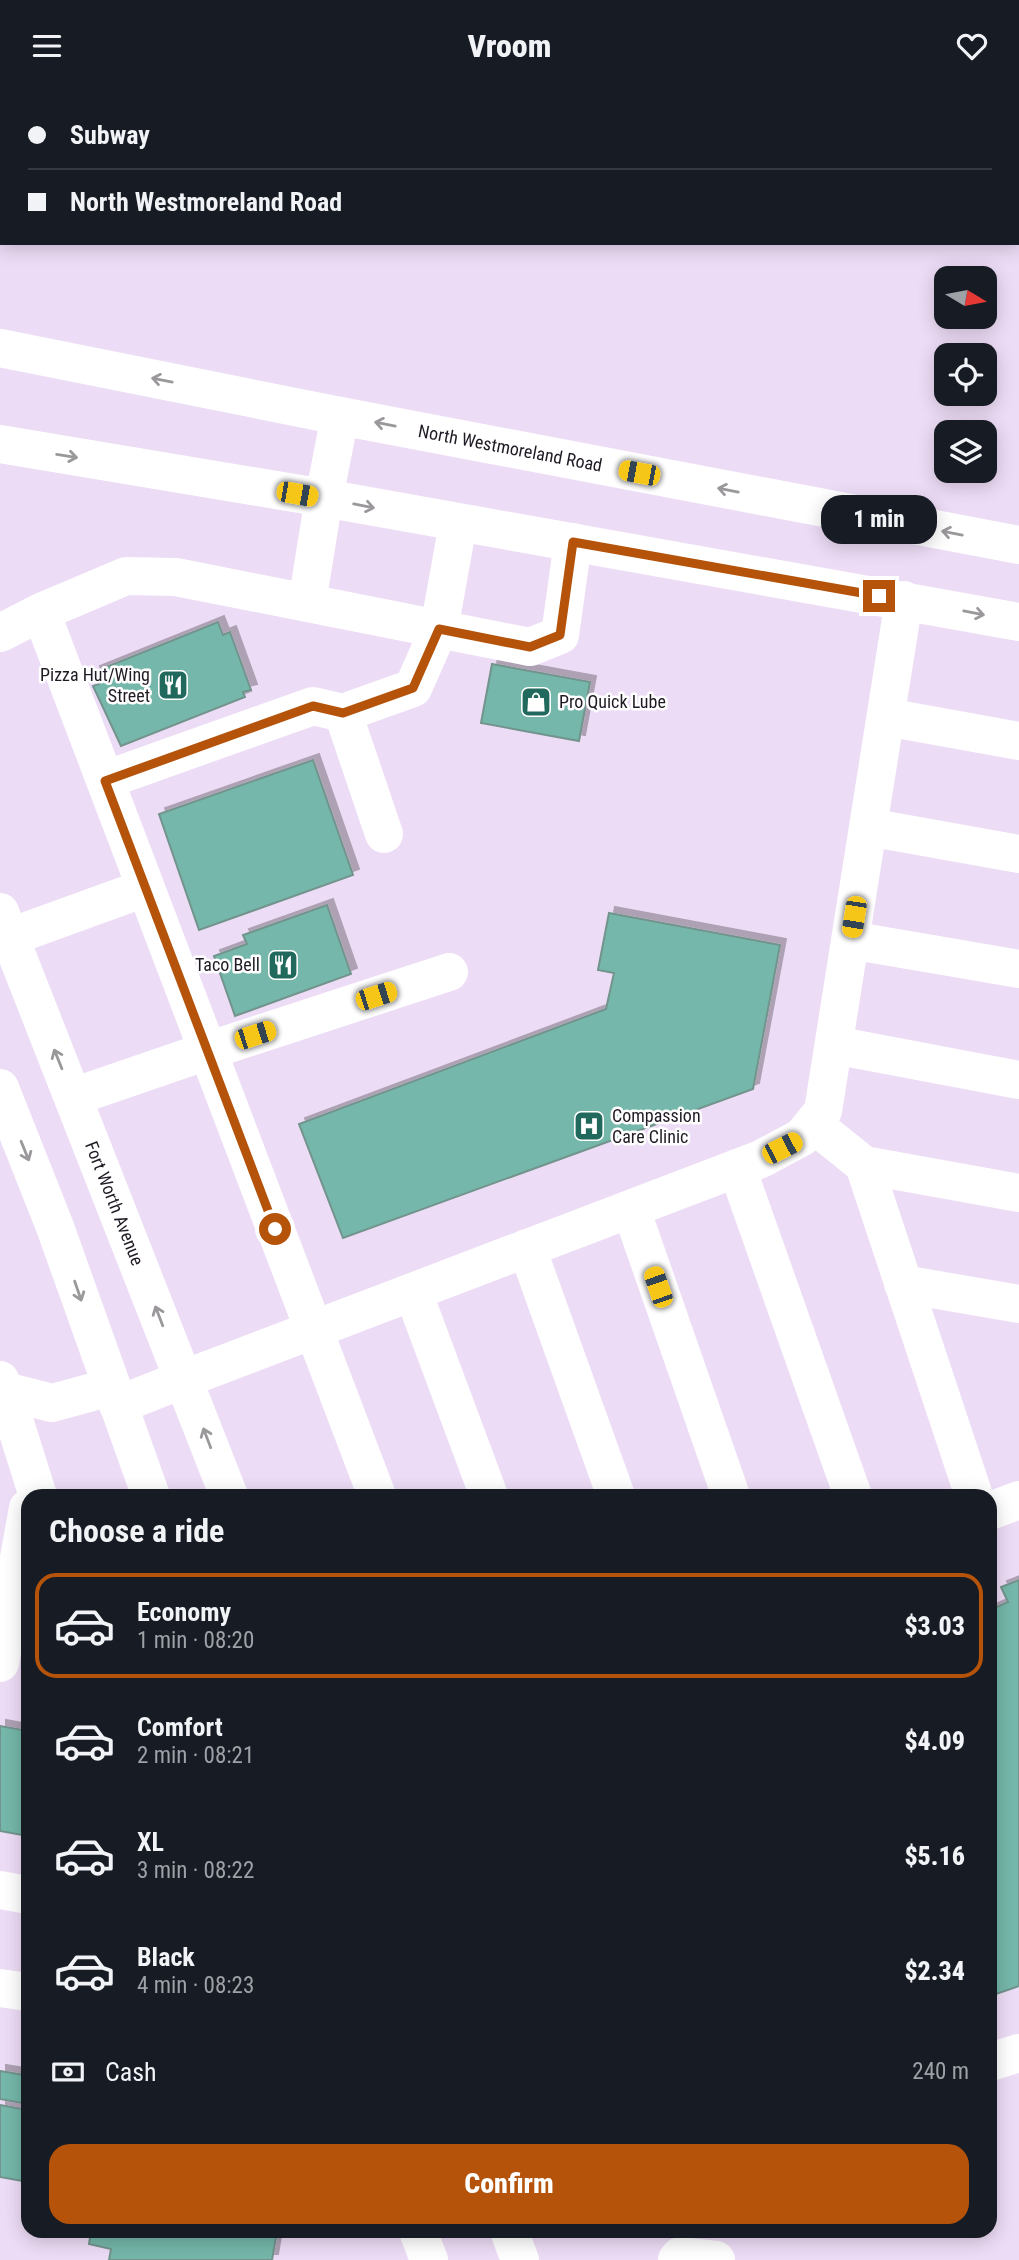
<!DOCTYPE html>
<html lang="en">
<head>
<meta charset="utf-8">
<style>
	:root { --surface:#171b24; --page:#20242c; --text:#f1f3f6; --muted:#9ea1a6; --line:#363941; --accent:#b45309 }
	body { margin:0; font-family:"Roboto Condensed",sans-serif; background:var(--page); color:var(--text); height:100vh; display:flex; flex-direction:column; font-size:26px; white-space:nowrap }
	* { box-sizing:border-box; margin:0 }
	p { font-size:23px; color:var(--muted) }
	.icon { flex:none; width:38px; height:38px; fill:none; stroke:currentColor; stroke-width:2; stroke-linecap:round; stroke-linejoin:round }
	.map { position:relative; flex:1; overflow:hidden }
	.details { position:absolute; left:21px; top:1398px; width:976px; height:749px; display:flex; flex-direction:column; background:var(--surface); border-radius:21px; box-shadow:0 4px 18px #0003 }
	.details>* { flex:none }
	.hud { position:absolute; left:0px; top:0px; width:1020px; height:154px; box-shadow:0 4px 18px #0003; display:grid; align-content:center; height:154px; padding:0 28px; background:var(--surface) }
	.needle { width:46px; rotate:100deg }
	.controls { position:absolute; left:934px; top:175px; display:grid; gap:14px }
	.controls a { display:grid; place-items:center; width:63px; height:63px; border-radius:14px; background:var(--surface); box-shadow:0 4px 18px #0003; font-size:35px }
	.end { position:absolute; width:32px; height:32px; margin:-16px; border:9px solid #b45309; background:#fff; box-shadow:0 0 0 4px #fff }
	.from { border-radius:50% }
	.bubble { position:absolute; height:49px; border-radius:21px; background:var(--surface); box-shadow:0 4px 18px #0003; font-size:23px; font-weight:800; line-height:49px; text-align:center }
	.car { position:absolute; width:21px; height:42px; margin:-21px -10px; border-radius:9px; box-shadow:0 0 5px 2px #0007; background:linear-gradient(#f5c518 24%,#345 0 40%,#f5c518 0 76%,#345 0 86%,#f5c518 0) }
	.hud b { display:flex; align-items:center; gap:24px; height:66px; font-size:26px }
	.hud b+b { border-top:2px solid var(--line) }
	.hud i { width:18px; height:18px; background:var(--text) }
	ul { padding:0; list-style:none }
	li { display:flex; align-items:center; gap:21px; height:105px; margin:0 14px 10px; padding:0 14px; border:4px solid transparent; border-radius:21px }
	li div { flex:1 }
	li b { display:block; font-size:26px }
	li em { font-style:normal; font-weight:800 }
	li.current { border-color:var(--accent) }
	li>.icon { width:63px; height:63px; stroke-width:1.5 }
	h2 { padding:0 28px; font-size:32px; line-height:84px }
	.pay { display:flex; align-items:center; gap:18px; height:77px; padding:0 28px; font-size:26px }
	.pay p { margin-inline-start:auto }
	.button { display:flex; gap:14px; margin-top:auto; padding:14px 28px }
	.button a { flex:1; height:80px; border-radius:21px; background:var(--accent); color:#fff; font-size:28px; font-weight:800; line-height:80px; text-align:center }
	header { display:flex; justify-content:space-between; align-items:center; height:91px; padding:0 28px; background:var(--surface); font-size:32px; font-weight:800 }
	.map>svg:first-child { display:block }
	.building { fill:#75b7aa; stroke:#72948d; stroke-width:2; filter:url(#shadow) }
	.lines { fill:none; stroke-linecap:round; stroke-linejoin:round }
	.minor { stroke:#fff; stroke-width:38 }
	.major { stroke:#fff; stroke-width:38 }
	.oneway { stroke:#9b989c }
	.route { stroke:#b45309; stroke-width:9 }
	.labels { text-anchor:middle; stroke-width:5; stroke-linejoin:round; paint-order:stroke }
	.street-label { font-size:18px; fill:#201a24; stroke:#fff }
	.poi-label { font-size:18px; fill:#201a24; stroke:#fff; text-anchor:end }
</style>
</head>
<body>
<header><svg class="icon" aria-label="menu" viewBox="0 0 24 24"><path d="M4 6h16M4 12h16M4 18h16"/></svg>Vroom<svg class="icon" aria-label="heart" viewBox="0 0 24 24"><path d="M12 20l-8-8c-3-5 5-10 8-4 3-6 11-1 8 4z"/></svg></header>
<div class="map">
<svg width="1019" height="2169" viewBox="0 0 1019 2169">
	<defs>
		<filter id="shadow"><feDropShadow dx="6" dy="-6" stdDeviation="0" flood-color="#0004"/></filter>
	</defs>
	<rect width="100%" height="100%" fill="#eddcf6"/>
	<!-- building -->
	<path class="building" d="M218 531 223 544 230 541 251 599 243 601 245 606 121 655 93 595 99 593 94 581Z
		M492 573 590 591 579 650 481 632Z
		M313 669 353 784 199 839 159 723Z
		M327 814 351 883 235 925 214 865 247 853 243 844Z
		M609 822 780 854 753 998 343 1147 299 1033 606 918 614 882 598 879Z
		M1019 1489V1895L990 1905V1519L1008 1511 1001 1496Z
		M0 1635 28 1640V1745L0 1740Z
		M28 1964V2013L0 2008V1980L24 1984Z
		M0 2014 28 2019V2091L0 2086Z
		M91 2140H277L272 2169H109L111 2158 89 2153Z"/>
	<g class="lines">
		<!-- minor -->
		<path class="minor" d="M307 512 324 407
			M0 542 41 521
			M343 622 413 597 439 538 458 433
			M886 626 1019 650
			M105 689 313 615 343 622 384 743
			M868 736 1019 763
			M10 846 145 797
			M850 849 1019 878
			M834 954 1019 989
			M73 1006 207 960 449 881
			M813 1033 864 1074 974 1405
			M864 1074 1019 1102
			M737 1077 853 1405
			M631 1118 731 1405
			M527 1157 616 1405
			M903 1193 1019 1213
			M413 1201 489 1405
			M184 1288 761 1068 802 1046 823 1020 904 509
			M0 1289 5 1300 52 1312 111 1296
			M0 1299 5 1300 38 1405
			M377 1405 41 521 126 485 176 486 530 556 560 544 573 451
			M990 1420 1019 1409
			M0 1572 28 1417
			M0 1799 28 1804
			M0 1897 28 1901
			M990 1971 1019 1962
			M677 2169 680 2165 716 2169"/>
		<!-- major -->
		<g class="major">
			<path id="s1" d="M0 257 340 325 1019 454"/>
			<path d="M0 353 324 407 1019 531"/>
			<path d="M324 407 340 325"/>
			<path id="s2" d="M0 821 229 1405"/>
			<path d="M0 997 55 1136 151 1405"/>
			<path d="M118 1314 184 1288"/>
			<path d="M418 2140 429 2169"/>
			<path d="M509 2140 520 2169"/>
		</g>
	</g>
	<!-- one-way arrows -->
	<defs><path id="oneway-shaft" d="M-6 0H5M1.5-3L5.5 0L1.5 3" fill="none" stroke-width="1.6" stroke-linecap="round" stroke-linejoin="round" transform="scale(1.75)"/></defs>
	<g class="oneway">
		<use href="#oneway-shaft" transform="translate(162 289) rotate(-169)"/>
		<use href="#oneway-shaft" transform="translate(385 333) rotate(-169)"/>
		<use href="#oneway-shaft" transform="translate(67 365) rotate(9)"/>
		<use href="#oneway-shaft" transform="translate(728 399) rotate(-169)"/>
		<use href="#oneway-shaft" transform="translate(364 415) rotate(11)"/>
		<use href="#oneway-shaft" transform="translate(952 442) rotate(-169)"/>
		<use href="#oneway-shaft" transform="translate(974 522) rotate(11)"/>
		<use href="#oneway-shaft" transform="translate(58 968) rotate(-112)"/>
		<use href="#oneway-shaft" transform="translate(25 1060) rotate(68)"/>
		<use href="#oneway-shaft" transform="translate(78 1200) rotate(71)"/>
		<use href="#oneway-shaft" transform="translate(159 1225) rotate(-111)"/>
		<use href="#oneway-shaft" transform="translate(207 1347) rotate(-111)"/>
	</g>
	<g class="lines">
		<!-- route -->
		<path class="route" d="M275 1138 105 690 313 615 343 622 413 597 439 538 530 556 560 544 573 451 879 505"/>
	</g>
	<!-- icons -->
	<defs>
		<g id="restaurant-square" transform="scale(1.575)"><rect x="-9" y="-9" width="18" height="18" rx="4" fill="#22695d" stroke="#fff"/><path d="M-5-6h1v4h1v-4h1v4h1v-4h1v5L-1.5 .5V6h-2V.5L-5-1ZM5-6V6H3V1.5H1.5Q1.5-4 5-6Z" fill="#fff"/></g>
		<g id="shop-square" transform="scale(1.575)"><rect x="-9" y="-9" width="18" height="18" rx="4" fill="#22695d" stroke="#fff"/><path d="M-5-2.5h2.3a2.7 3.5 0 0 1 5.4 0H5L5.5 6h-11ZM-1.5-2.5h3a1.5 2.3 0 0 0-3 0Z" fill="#fff"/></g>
		<g id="hospital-square" transform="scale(1.575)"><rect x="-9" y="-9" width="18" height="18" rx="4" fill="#22695d" stroke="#fff"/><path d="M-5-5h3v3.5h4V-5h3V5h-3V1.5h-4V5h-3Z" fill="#fff"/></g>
	</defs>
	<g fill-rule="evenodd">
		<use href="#restaurant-square" x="173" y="594"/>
		<use href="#shop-square" x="536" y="611"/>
		<use href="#restaurant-square" x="283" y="874"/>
		<use href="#hospital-square" x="589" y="1035"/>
	</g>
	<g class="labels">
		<!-- street labels -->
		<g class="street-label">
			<text dy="6" stroke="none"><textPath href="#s1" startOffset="520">North Westmoreland Road</textPath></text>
			<text dy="6" stroke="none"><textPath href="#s2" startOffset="313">Fort Worth Avenue</textPath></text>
		</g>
		<!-- poi labels -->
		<g class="poi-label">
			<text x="150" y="590">Pizza Hut/Wing<tspan x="150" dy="21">Street</tspan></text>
			<text x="559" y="617" text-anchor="start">Pro Quick Lube</text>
			<text x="260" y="880">Taco Bell</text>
			<text x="612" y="1031" text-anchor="start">Compassion<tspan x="612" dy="21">Care Clinic</tspan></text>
		</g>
	</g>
</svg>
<div class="controls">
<a><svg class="needle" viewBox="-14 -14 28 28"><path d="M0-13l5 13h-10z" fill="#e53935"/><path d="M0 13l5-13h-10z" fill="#9ea1a6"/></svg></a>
<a><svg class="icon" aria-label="locate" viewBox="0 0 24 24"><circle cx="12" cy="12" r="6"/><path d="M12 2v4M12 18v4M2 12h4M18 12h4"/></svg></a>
<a><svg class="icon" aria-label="layers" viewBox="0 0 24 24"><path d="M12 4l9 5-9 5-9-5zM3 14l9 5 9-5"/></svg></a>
</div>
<i class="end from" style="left:275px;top:1138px"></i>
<i class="end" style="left:879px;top:505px"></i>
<div class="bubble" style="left:821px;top:404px;width:116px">1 min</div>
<i class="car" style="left:639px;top:382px;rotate:281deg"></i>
<i class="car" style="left:297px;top:403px;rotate:100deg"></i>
<i class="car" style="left:854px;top:826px;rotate:189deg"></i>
<i class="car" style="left:376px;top:905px;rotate:72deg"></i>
<i class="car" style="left:255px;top:944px;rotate:72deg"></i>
<i class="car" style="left:782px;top:1057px;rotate:63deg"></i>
<i class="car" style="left:658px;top:1196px;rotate:341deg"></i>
<div class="hud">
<b><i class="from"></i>Subway</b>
<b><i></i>North Westmoreland Road</b>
</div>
<section class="details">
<h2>Choose a ride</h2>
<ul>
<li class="current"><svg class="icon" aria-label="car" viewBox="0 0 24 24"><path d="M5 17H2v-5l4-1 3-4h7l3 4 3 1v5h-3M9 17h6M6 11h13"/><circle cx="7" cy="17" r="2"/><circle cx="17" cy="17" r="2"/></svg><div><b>Economy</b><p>1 min · 08:20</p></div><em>$3.03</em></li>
<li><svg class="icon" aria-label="car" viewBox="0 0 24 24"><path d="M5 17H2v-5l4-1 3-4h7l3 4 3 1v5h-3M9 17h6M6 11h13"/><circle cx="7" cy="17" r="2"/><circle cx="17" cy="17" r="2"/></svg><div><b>Comfort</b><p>2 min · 08:21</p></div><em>$4.09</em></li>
<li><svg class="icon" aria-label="car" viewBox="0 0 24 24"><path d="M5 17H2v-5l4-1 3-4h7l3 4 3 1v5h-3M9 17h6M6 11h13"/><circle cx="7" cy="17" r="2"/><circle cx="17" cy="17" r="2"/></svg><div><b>XL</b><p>3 min · 08:22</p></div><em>$5.16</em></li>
<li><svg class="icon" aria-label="car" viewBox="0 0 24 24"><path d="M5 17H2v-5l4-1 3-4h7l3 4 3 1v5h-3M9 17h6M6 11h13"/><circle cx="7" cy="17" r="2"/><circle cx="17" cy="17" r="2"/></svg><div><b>Black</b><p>4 min · 08:23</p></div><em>$2.34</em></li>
</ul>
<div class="pay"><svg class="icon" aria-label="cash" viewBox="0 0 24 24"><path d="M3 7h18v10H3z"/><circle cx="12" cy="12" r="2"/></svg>Cash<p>240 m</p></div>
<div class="button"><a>Confirm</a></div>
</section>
</div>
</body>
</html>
